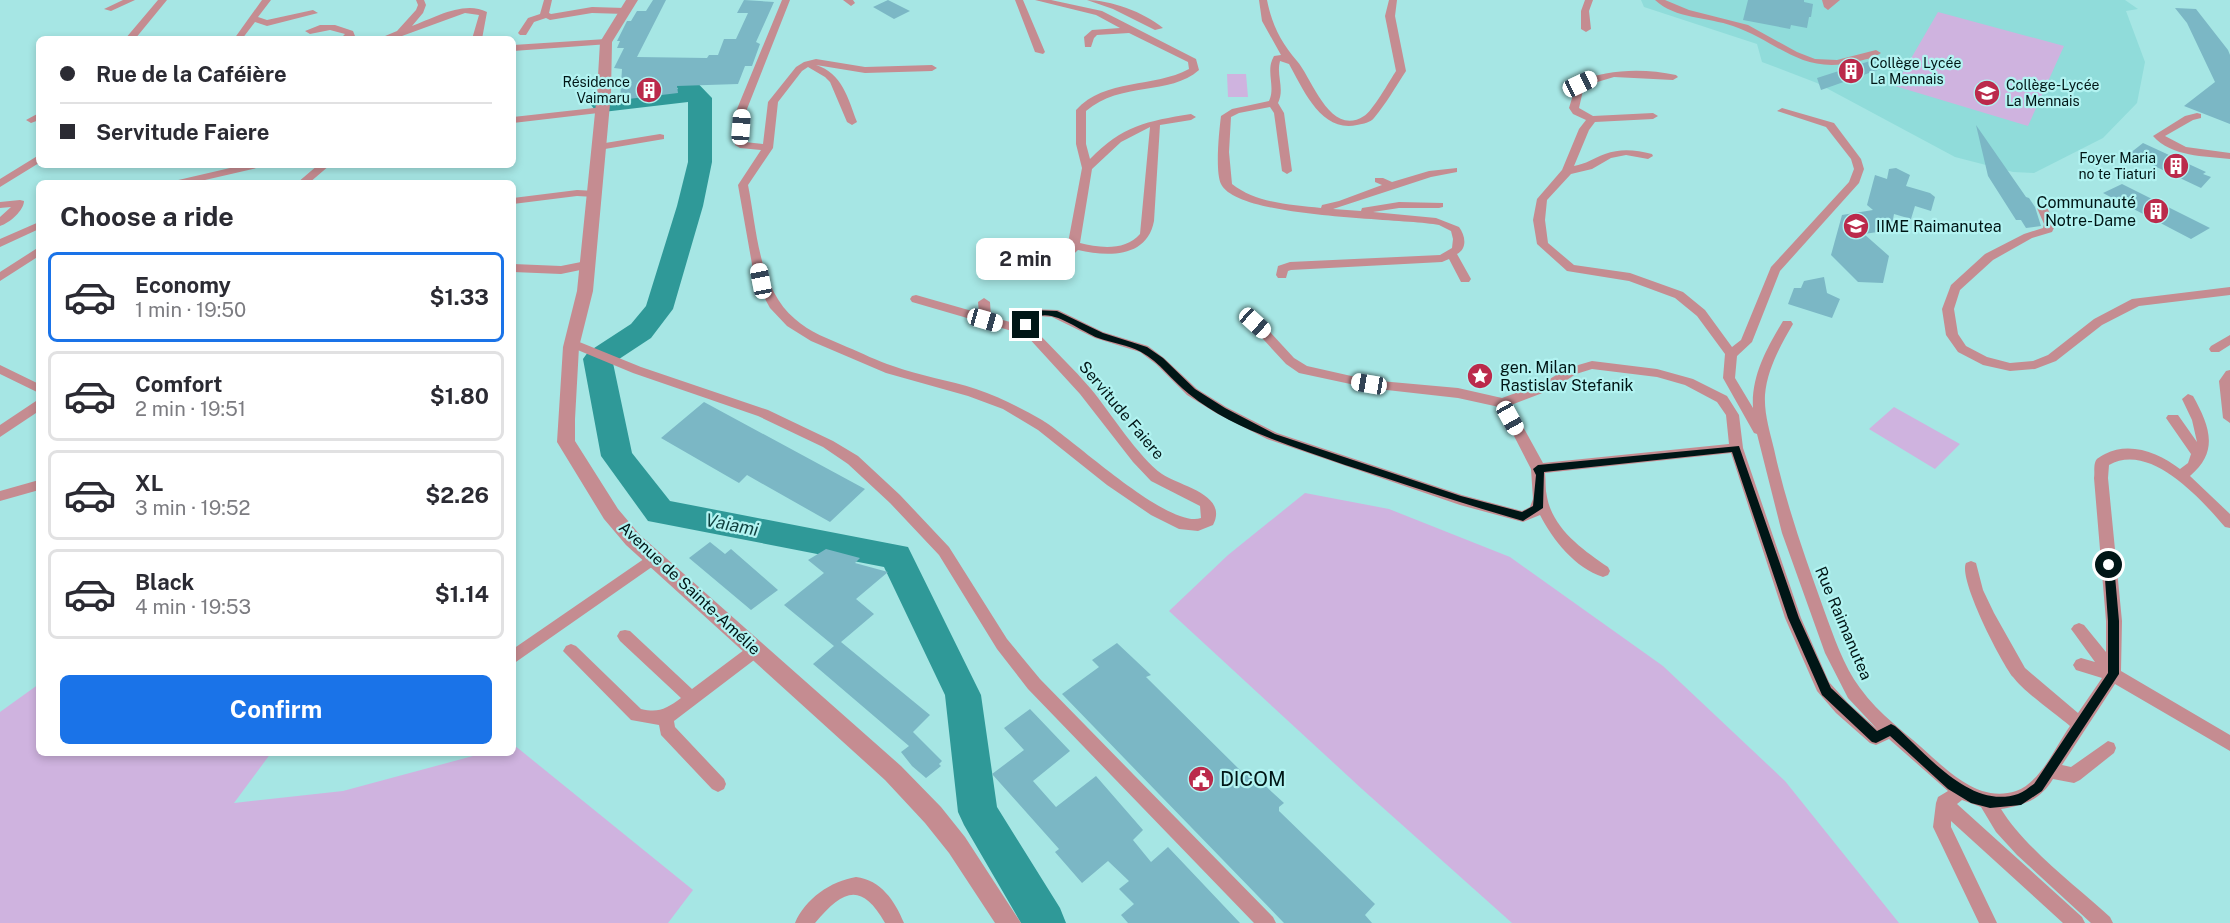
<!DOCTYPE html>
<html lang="en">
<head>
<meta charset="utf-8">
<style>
	:root { --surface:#fff; --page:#f7f7f7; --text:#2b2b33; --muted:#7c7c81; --line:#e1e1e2; --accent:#1a73e8 }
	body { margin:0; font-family:"Public Sans",sans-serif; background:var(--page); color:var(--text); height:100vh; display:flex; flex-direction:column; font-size:22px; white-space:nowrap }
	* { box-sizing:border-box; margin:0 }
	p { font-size:20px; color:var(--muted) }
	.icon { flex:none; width:33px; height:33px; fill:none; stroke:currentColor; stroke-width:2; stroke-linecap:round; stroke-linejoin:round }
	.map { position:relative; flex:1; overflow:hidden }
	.drawer { position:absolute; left:36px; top:180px; width:480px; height:576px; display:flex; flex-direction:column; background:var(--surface); border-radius:9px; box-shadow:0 3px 9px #0003 }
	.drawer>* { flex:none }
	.top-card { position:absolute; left:36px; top:36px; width:480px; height:132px; border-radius:9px; box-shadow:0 3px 9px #0003; display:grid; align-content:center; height:132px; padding:0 24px; background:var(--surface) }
	.end { position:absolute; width:27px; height:27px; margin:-14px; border:8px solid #001616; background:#fff; box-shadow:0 0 0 3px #fff }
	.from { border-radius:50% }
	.bubble { position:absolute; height:42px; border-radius:9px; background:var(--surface); box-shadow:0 3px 9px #0003; font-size:20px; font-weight:700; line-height:42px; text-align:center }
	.car { position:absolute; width:18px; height:36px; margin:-18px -9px; border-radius:8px; box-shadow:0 0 4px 2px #0007; background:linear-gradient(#fff 24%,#345 0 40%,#fff 0 76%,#345 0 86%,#fff 0) }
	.top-card b { display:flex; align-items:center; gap:21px; height:57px; font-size:22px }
	.top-card b+b { border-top:2px solid var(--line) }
	.top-card i { width:15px; height:15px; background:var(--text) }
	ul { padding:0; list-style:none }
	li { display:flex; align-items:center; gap:18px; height:90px; margin:0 12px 9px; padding:0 12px; border:3px solid var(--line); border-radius:9px }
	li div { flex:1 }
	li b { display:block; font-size:22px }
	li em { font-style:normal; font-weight:700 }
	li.on { border-color:var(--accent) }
	li>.icon { width:54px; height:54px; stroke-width:1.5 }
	h2 { padding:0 24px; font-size:27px; line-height:72px }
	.button { display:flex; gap:12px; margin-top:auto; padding:12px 24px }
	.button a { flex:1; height:69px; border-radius:9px; background:var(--accent); color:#fff; font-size:24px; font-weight:700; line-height:69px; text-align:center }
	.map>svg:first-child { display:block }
	.built { fill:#90dcda }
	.green { fill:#cfb3df }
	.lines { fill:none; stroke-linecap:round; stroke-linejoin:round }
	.river { fill:#2f9998; fill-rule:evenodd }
	.building { fill:#7bb7c5 }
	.minor { fill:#c58c91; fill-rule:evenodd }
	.tertiary { fill:#c58c91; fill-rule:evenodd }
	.route { fill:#001616 }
	.labels { text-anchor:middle; stroke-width:4.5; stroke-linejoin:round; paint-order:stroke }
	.far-poi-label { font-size:14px; fill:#001616; stroke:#b2f3f1; text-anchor:start }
	.poi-label { font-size:16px; fill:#001616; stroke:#b2f3f1; text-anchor:start }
	.street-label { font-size:16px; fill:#001616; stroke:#b2f3f1 }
	.water-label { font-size:18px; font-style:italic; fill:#0f3f3e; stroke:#b2f3f1 }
	.near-poi-label { font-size:20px; fill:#001616; stroke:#b2f3f1; text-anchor:start }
</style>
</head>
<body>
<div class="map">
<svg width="2230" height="923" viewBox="0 0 2230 923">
	<rect width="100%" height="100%" fill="#a6e6e4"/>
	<!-- built -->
	<path class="built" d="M1641 0H2125L2138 9 2126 11 2145 62 2137 103 2103 138 2034 173 2013 172 1955 157 1817 83 1762 62 1757 44 1644 7Z"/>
	<!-- green -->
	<path class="green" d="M1938 12 2064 46 2028 126 1895 86Z
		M1227 74H1246L1248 97H1228Z
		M1894 407 1960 444 1935 469 1869 429Z
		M1305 493 1389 509 1510 557 1663 666 1785 781 1899 923H1512L1362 789 1169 611 1228 555Z
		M39 684V753H271L234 803 343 791 484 753H513L514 745 693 890 668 923H0V712Z"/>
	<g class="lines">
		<!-- river -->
		<path class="river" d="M677 68 685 70 712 98V162L703 206 673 309 651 338 613 363 632 453 670 501 908 547 981 695 997 807 1060 908 1066 923H1021L964 825 958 812 945 695 884 567 648 521 601 456 583 359 588 352 631 324 646 306 677 206 688 162V102L603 112 595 110 591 105 595 100 603 98 678 89 666 75 669 70Z"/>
	</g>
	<!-- building -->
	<path class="building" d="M653 0H666L637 57 707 58 709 55H718L724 39H736L748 13H737L744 0 774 2 756 42 760 44 752 66H745L738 84 677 86 678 93 620 100 622 69 614 68 624 48H617L620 41H617L627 21H631L637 11H646Z
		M888 0 910 11 894 19 873 7Z
		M1748 0H1804V2L1813 4 1811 17H1809L1807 28 1791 25 1790 29 1743 20Z
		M2175 8 2196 9 2228 50 2230 55V124L2184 106 2215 82 2187 23Z
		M1873 60 1886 67 1821 90 1817 78Z
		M1976 125 2026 197 2029 198 2035 207 2041 226 2026 228 2021 220H2016L1988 176Z
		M2143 143 2206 172 2203 174 2211 177 2201 188 2129 154Z
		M1896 168 1910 175 1906 186 1930 193 1935 197 1931 211 1915 206 1911 219 1894 214 1891 230 1864 234 1889 256 1883 283 1858 282 1831 255 1842 215 1873 210 1867 205 1875 175 1887 179 1889 169Z
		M2122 184 2210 228 2191 239 2103 193Z
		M1824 277 1827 293 1840 299 1832 318 1788 304 1794 288H1801L1804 281Z
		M704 402 865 489 830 522 747 475 739 483 661 438Z
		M710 542 725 554 731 549 778 590 751 610 689 558Z
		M826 549 860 558 855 563 888 572 856 599 874 614 841 642 930 715 913 732 942 761 939 764 941 766 926 778 912 766 901 752 909 746 813 664 834 646 784 605 824 573 808 560Z
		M1117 643 1151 675 1146 677 1244 774 1248 770 1284 803 1279 807V811L1375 904 1365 915 1372 923H1284L1062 694 1099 667 1092 660Z
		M1030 709 1070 751 1033 781 1056 807 1096 776 1143 830 1133 840 1151 862 1168 847 1240 923H1128L1121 915 1134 904 1119 889 1129 881 1108 861 1082 883 1055 852 1059 849 992 774 1024 750 1004 728Z"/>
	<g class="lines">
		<!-- minor -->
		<path class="minor" d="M123 0H135L111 11 104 9Z
			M158 0H167L135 39H125Z
			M262 0H271L258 17 267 20 313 10 318 13 267 26 255 22 242 39H234Z
			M416 0H424L426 5 423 13 412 26C434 18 464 0 487 12L482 39H472L479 15 465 13 402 36 392 39H378L397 31 416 10 418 5Z
			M544 0H552L549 13 551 14 592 7 625 8 629 11 625 14 592 13 550 20 546 18 534 22 526 35H520L518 33 528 18 540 14Z
			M782 0H790L747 109 745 142 763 144 768 102 796 67 804 62 816 59 865 67 932 65 937 68 932 71 865 73 816 65C842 73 848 98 857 122L852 125 847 122 830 82 825 77 808 67 802 71 778 102 773 148 748 185C757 229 758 288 795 319 809 332 829 339 847 347 862 353 877 361 893 366 920 376 949 380 976 389 1000 397 1021 408 1042 420 1072 438 1169 530 1201 518L1200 506 1151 481 1133 462 1080 394 1026 335 912 302 910 299 912 296 916 295 979 313 978 302 984 298 990 302 991 317 1022 325 1021 319 1031 309 1058 310 1103 332 1148 346 1164 358 1197 389 1226 407 1277 433 1462 495 1522 511 1530 507 1533 499 1531 469 1499 407 1458 398 1369 388 1299 373 1286 364 1251 326 1249 323 1251 320H1259L1294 358 1307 366 1369 380 1458 388 1502 398 1543 383 1568 368 1592 361 1657 369 1693 379 1727 396 1739 415 1743 448 1801 618 1829 682 1848 703 1877 729 1848 698 1825 653 1782 533 1757 434 1754 433 1723 378 1725 354 1697 316 1675 298 1629 281 1567 271 1537 244 1533 220 1537 199 1562 170 1579 129 1586 120 1573 114 1569 108 1577 82C1608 69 1643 68 1676 75L1678 77 1673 80 1614 77 1584 86 1579 108 1593 116 1653 113 1658 116 1653 119 1595 122 1589 130 1574 166C1586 164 1594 158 1605 154 1621 148 1636 150 1652 154L1653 156 1648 159 1626 155 1611 158 1592 169 1571 174 1547 200 1545 220 1548 243 1574 265 1630 273 1683 292 1705 310 1732 347 1741 340 1771 267 1849 182 1854 169 1851 159 1826 127 1777 111 1782 108 1834 123 1861 159 1864 169 1859 183 1780 271 1752 342 1737 356 1735 378 1753 408C1751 376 1767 348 1783 321H1791L1793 324C1780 346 1767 370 1765 395 1764 414 1770 432 1774 449 1786 504 1805 557 1824 610 1834 637 1843 665 1860 688 1879 715 1908 734 1932 757 1955 777 1982 802 2016 791 2041 782 2055 747 2070 726 2055 713 2024 692 2013 677 2001 662 1958 579 1966 563L1971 561 1976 563 1983 590 1994 613 2025 668 2078 713 2102 678 2076 670 2073 665 2076 660 2081 658 2095 662 2074 633 2071 629 2074 625 2079 623 2084 625 2106 652V621L2094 478C2095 473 2093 463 2097 459 2098 458 2103 455 2105 454 2130 441 2159 453 2180 469L2188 463 2191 454 2166 418 2168 415H2178L2197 442 2192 420 2182 399 2188 394 2193 396C2209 425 2220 451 2190 476L2230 514V528L2225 527C2200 498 2150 442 2109 465L2108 478 2122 621 2121 671 2230 735V751L2115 684 2062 765 2071 767 2108 741 2114 743 2116 748 2114 753 2080 780 2074 783 2053 779C2040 800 2025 805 2001 809 2025 848 2076 886 2110 917L2113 923H2091L2017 855 1996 832 1981 807 1962 800 1957 804 2082 917 2085 923H2063L1951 821V827L1997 923H1979L1933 827 1936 803 1938 797 1948 791 1889 739 1876 745 1870 743 1836 713 1817 691 1785 618 1731 453 1545 473C1546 481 1545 489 1547 497 1553 529 1583 550 1608 567L1610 571 1608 575 1603 577C1575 568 1553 540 1540 515L1523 522 1460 505 1267 439 1216 413 1187 395 1156 364 1140 352 1095 338 1052 317 1038 316 1033 320 1034 329C1053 349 1073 368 1091 389 1110 412 1139 458 1162 474 1179 486 1229 494 1213 525L1198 531 1179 529 1151 515 1107 485 1038 430 1003 409 968 396 886 373 811 341 787 326 770 308 755 281 738 185 761 150 740 148 735 145 737 109ZM1592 369 1657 377 1685 385 1717 402 1726 415 1729 444 1543 463 1511 405 1553 389 1576 374Z
			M843 0H853L855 3 851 6Z
			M1015 0H1023L1045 52 1043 54 1035 52Z
			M1035 0H1051L1102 11 1196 59 1199 70C1170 96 1121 81 1086 111V144L1090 159C1122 126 1147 121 1191 114L1196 117 1191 120 1160 125 1154 221C1147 258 1108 257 1078 250L1063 264 1058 277 1054 278 1048 274C1051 261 1060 253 1070 245L1068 243 1082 168 1076 144V110C1105 78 1154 88 1189 69L1188 62 1129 33 1097 35 1094 38 1091 47H1085L1084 37 1092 30 1120 28 1096 15ZM1150 127 1140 234C1126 251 1099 248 1080 243L1092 169 1121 142Z
			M1087 0C1110 0 1144 12 1163 28L1155 30 1113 9Z
			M1259 0H1267C1272 25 1281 42 1297 61 1312 78 1330 138 1364 116 1372 112 1390 80 1396 71L1385 16 1389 0H1397L1395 16 1406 71C1396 86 1386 104 1374 118 1371 122 1363 124 1357 125 1321 133 1303 89 1289 64L1280 61C1276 75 1285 89 1278 103L1284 113 1292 171 1287 174 1282 171 1274 113 1270 107 1239 113 1231 117 1229 152 1232 184C1256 203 1291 205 1321 208L1322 205 1339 201 1382 185 1375 182V178H1383L1392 182 1429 171 1457 168V172L1431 177 1333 209 1361 211 1362 208 1399 202 1443 203V207L1439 208H1399L1373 212 1436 218 1459 227C1465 235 1468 248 1457 254L1471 279 1469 282H1461L1449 259 1442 262 1291 270 1288 271 1286 278H1278L1276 275 1278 266 1290 262 1440 255 1452 248 1453 239 1451 231 1439 225C1400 218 1238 219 1221 184 1215 171 1219 132 1221 116L1232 109 1269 101C1276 86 1265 71 1274 56L1281 55 1262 21Z
			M1585 0H1593L1589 11 1591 29 1586 32 1581 29V11Z
			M1655 0H1665L1689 10 1748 25 1797 52 1815 59 1837 60 1876 50 1881 53C1874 58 1863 60 1855 62 1801 75 1779 42 1733 26 1708 17 1675 19 1655 0Z
			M1822 0H1840L1828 10 1824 7Z
			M320 25H335L353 31 355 36 352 39H340L345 34 330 30 310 34 305 31Z
			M606 39 609 40V44L513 51V45Z
			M603 107 607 108V112L513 123V117Z
			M39 113V120L31 123 26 120Z
			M2197 113 2201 114V118L2193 120 2165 136 2186 147 2230 153V159C2204 156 2172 157 2153 136L2185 116Z
			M660 134 664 135V139L599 150 594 147 599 144Z
			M39 155V163L0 187V179Z
			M243 165H262L261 167 192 183H173L174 181Z
			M318 165H330L309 183H297Z
			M577 190 595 191 600 194 595 197 577 196 513 204V198Z
			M20 200 24 201C24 210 10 223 0 226V217L11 207 0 208V202Z
			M2042 205 2046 206 2056 224 2052 232 2032 238 1993 260 1960 290 1954 309 1958 334 1966 346 1987 357 2010 363 2033 361 2048 355 2094 319 2132 299 2230 287V295L2139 306 2102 325 2056 361 2035 369 2010 371 1983 365 1958 352 1946 335 1942 309 1951 285 1985 254 2024 234 2043 228 2044 224 2037 208Z
			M39 222V229L0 247V239Z
			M39 247V256L0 281V272Z
			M586 261 592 265 590 268 561 274 513 272V264L561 266Z
			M2230 335V345L2219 352H2211L2209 349 2211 346Z
			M572 339 641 367 768 410 833 441 858 456 900 495 949 547 1007 639 1040 679 1273 917 1276 923H1254L1028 689 997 649 939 555 890 503 848 464 823 447 758 416 633 373 568 346 566 343Z
			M0 365 39 384V393L0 374Z
			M2230 370V423L2223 418 2219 381 2226 371Z
			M39 399V411L0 437V425Z
			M39 480V490L0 501V491Z
			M654 552 659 554 661 558 659 562 513 664V649Z
			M625 630 630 631 692 689 752 644 757 642 762 644 765 649 762 654 674 721 675 727 724 779 726 784 724 789 718 792 712 789 661 735 659 725 631 720 563 651 566 646 571 644 576 646 641 709C659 713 666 709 681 698L620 641 617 636 620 631Z
			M856 877C881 880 895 901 904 923H885C861 881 843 890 815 923H795C805 899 831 881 856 877Z"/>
		<!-- tertiary -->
		<path class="tertiary" d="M626 0H638L612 42 611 93 593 291 579 347 575 419V441L618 509 640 535 901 766 941 807 965 837 1021 923H995L949 853 925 823 885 780 626 545 604 519 557 442 563 347 577 291 597 93 600 42Z"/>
	</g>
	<!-- route -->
	<path class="route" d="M1032 310 1057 311 1103 333 1147 347 1163 358 1195 389 1225 408 1275 434 1461 496 1522 512 1533 506 1536 475 1533 469 1538 465 1739 446 1799 618 1831 688 1877 731 1891 724 1895 726C1927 754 1970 810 2018 794 2024 792 2029 787 2034 784L2108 673V621L2104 565 2109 561 2114 565 2119 621V674L2042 791 2021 805 1990 808 1971 803 1948 789 1890 736 1876 743 1872 742 1822 695 1788 618 1732 452 1544 472 1543 508 1523 521C1463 504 1404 484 1345 465 1292 446 1234 430 1189 394 1172 381 1160 362 1141 352 1128 345 1112 343 1098 338 1079 331 1040 298 1029 327H1023L1022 319Z"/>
	<!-- icons -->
	<defs>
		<g id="building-disc" transform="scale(1.35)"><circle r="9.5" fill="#bb2a4b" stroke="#b2f3f1"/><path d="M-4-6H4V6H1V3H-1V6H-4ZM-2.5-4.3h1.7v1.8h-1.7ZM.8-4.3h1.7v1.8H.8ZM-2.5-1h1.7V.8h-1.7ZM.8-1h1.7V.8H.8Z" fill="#fff"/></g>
		<g id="school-disc" transform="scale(1.35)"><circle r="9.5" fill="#bb2a4b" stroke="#b2f3f1"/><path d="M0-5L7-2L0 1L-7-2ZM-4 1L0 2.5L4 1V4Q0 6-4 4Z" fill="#fff"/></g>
		<g id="sight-disc" transform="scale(1.35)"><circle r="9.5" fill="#bb2a4b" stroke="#b2f3f1"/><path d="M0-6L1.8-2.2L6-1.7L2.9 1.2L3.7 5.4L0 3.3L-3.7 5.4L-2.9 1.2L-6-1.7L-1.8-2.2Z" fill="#fff"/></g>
		<g id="civic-disc" transform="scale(1.35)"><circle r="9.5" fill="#bb2a4b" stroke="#b2f3f1"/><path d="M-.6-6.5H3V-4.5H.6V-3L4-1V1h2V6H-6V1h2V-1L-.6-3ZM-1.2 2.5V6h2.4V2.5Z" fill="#fff"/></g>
	</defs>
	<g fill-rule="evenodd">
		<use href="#building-disc" x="1851" y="71"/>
		<use href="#building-disc" x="649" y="90"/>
		<use href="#school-disc" x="1987" y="93"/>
		<use href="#building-disc" x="2176" y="166"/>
		<use href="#building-disc" x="2156" y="211"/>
		<use href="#school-disc" x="1856" y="226"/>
		<use href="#sight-disc" x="1480" y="376"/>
		<use href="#civic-disc" x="1201" y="779"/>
	</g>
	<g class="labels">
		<!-- far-poi labels -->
		<g class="far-poi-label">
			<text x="1870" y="68">Collège Lycée<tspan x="1870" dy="16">La Mennais</tspan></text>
			<text x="630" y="87" text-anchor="end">Résidence<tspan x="630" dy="16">Vaimaru</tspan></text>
			<text x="2006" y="90">Collège-Lycée<tspan x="2006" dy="16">La Mennais</tspan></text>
			<text x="2156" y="163" text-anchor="end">Foyer Maria<tspan x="2156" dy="16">no te Tiaturi</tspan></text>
		</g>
		<!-- poi labels -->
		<g class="poi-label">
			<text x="2136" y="208" text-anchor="end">Communauté<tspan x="2136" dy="18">Notre-Dame</tspan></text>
			<text x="1876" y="232">IIME Raimanutea</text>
			<text x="1500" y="373">gen. Milan<tspan x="1500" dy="18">Rastislav Stefanik</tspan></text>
		</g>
		<!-- street labels -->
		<g class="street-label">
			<text transform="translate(1122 410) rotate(50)" y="6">Servitude Faiere</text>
			<text transform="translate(690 588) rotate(43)" y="6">Avenue de Sainte-Amélie</text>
			<text transform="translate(1844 623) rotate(67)" y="6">Rue Raimanutea</text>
		</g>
		<!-- water labels -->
		<g class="water-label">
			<text transform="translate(732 525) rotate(11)" y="6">Vaiami</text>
		</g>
		<!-- near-poi labels -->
		<g class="near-poi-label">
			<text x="1220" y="786">DICOM</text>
		</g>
	</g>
</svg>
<i class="end from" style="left:2109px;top:565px"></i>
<i class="end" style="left:1026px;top:325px"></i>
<div class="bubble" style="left:976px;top:238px;width:99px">2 min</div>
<i class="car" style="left:1580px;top:84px;rotate:65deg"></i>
<i class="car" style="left:741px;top:127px;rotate:4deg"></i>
<i class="car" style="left:761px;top:281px;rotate:349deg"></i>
<i class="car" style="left:985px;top:320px;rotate:106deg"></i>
<i class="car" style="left:1255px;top:323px;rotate:132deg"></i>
<i class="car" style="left:1369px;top:384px;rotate:280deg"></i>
<i class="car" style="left:1510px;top:418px;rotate:151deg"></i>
<div class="top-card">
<b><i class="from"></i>Rue de la Caféière</b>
<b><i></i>Servitude Faiere</b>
</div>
<section class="drawer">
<h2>Choose a ride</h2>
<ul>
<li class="on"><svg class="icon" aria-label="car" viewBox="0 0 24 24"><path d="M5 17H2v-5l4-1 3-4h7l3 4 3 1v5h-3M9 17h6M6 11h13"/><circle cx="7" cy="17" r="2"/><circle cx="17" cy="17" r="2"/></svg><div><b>Economy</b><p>1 min · 19:50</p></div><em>$1.33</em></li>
<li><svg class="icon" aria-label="car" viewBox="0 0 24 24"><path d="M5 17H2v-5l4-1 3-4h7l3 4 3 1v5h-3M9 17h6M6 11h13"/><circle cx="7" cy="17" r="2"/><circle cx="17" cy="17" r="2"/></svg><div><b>Comfort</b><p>2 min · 19:51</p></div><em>$1.80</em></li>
<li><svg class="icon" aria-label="car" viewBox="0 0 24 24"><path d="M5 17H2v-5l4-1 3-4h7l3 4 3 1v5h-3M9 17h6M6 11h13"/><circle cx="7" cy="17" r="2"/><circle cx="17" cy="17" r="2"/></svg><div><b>XL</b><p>3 min · 19:52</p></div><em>$2.26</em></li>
<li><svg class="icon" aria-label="car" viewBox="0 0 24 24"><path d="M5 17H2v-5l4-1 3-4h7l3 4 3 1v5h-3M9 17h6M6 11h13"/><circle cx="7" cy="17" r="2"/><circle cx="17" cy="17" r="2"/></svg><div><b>Black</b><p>4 min · 19:53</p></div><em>$1.14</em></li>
</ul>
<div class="button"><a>Confirm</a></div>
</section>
</div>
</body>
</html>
